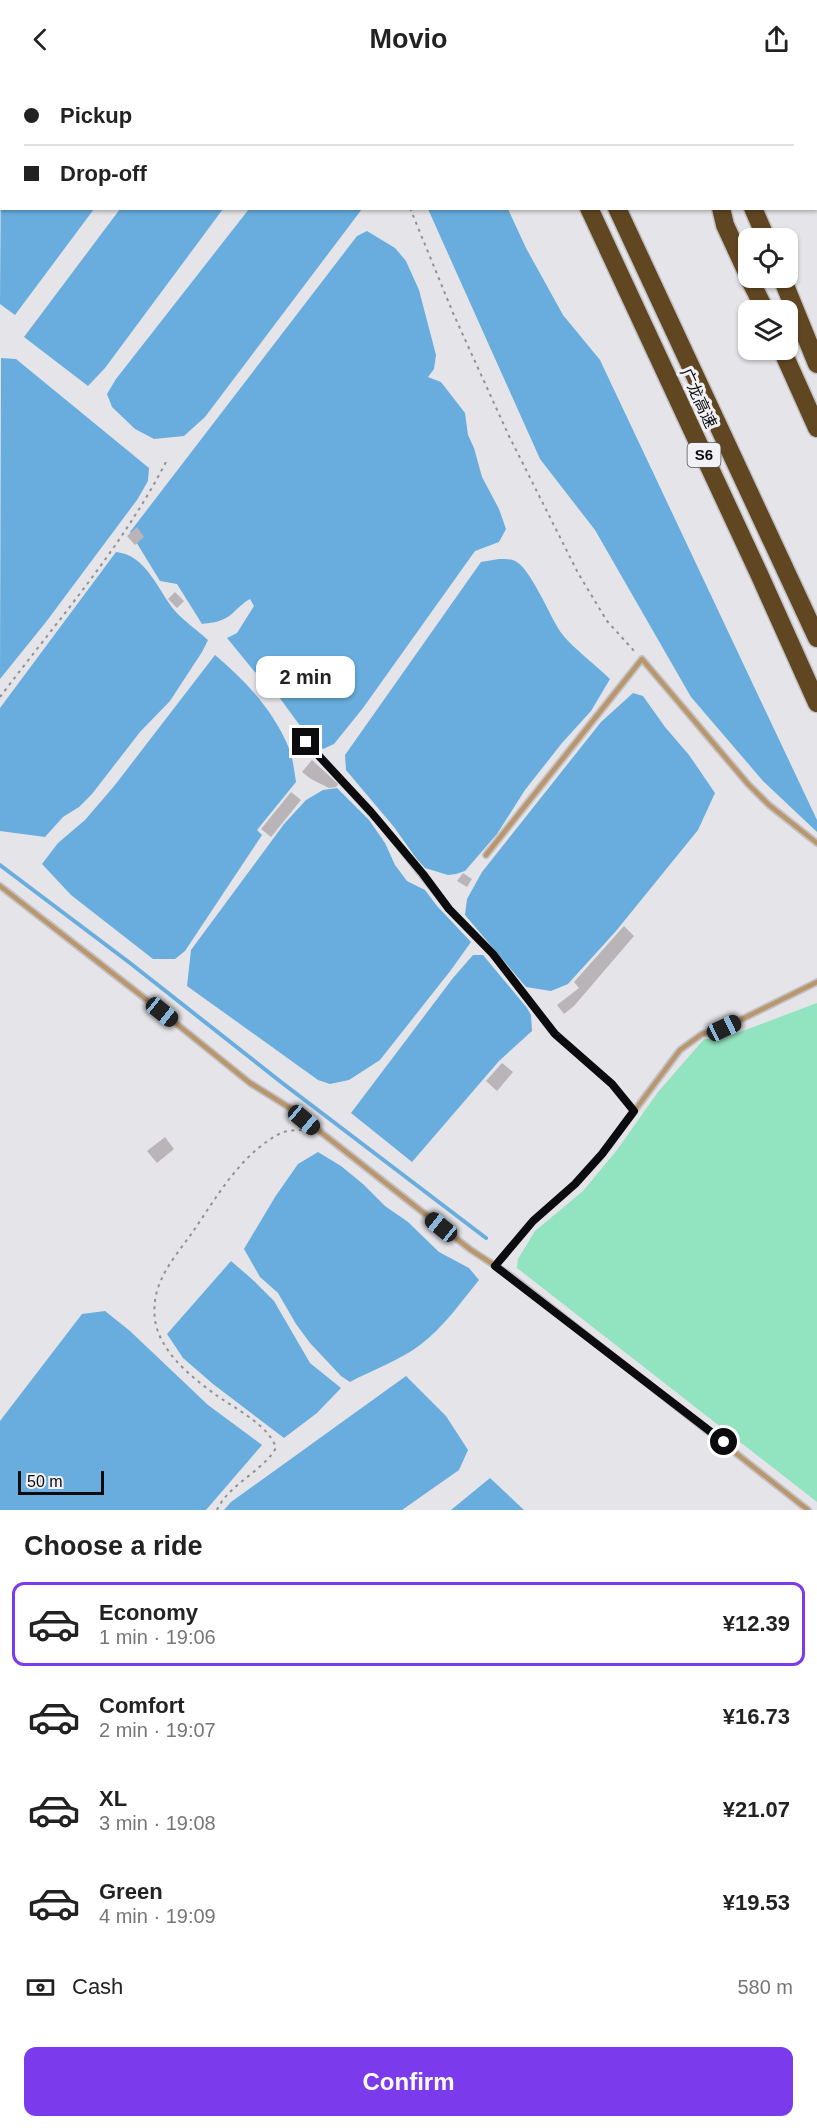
<!DOCTYPE html>
<html lang="en">
<head>
<meta charset="utf-8">
<style>
	:root { --surface:#fff; --page:#f6f6f6; --text:#222; --muted:#767676; --line:#e0e0e0; --accent:#7c3aed }
	body { margin:0; font-family:Helvetica,"Noto Sans SC",sans-serif; background:var(--page); color:var(--text); height:100vh; display:flex; flex-direction:column; font-size:22px; white-space:nowrap }
	* { box-sizing:border-box; margin:0 }
	p { font-size:20px; color:var(--muted) }
	.icon { flex:none; width:33px; height:33px; fill:none; stroke:currentColor; stroke-width:2; stroke-linecap:round; stroke-linejoin:round }
	.map { position:relative; height:1432px; overflow:hidden }
	.side { display:flex; flex-direction:column; background:var(--surface); flex:1 }
	.side>* { flex:none }
	.banner { position:absolute; left:0px; top:0px; width:818px; height:132px; box-shadow:0 2px 4px #0004; display:grid; align-content:center; height:132px; padding:0 24px; background:var(--surface) }
	.fabs { position:absolute; left:738px; top:150px; display:grid; gap:12px }
	.fabs a { display:grid; place-items:center; width:60px; height:60px; border-radius:12px; background:var(--surface); box-shadow:0 2px 4px #0004; font-size:30px }
	.scale { position:absolute; left:18px; bottom:15px; width:86px; box-sizing:border-box; padding-left:6px; border:3px solid #0c0c0e; border-top:0; font-size:16px; line-height:21px; white-space:nowrap; color:#0c0c0e; -webkit-text-stroke:4px #f2f2f6; paint-order:stroke }
	.end { position:absolute; width:27px; height:27px; margin:-14px; border:8px solid #0c0c0e; background:#fff; box-shadow:0 0 0 3px #fff }
	.from { border-radius:50% }
	.bubble { position:absolute; height:42px; border-radius:12px; background:var(--surface); box-shadow:0 2px 4px #0004; font-size:20px; font-weight:800; line-height:42px; text-align:center }
	.car { position:absolute; width:18px; height:36px; margin:-18px -9px; border-radius:8px; box-shadow:0 0 4px 2px #0007; background:linear-gradient(#222 24%,#8ab4d8 0 40%,#222 0 76%,#8ab4d8 0 86%,#222 0) }
	.banner b { display:flex; align-items:center; gap:21px; height:57px; font-size:22px }
	.banner b+b { border-top:2px solid var(--line) }
	.banner i { width:15px; height:15px; background:var(--text) }
	ul { padding:0; list-style:none }
	li { display:flex; align-items:center; gap:18px; height:84px; margin:0 12px 9px; padding:0 12px; border:3px solid transparent; border-radius:12px }
	li div { flex:1 }
	li b { display:block; font-size:22px }
	li em { font-style:normal; font-weight:800 }
	li.selected { border-color:var(--accent) }
	li>.icon { width:54px; height:54px; stroke-width:1.5 }
	h2 { padding:0 24px; font-size:27px; line-height:72px }
	.pay { display:flex; align-items:center; gap:15px; height:66px; padding:0 24px; font-size:22px }
	.pay p { margin-inline-start:auto }
	.button { display:flex; gap:12px; margin-top:auto; padding:12px 24px }
	.button a { flex:1; height:69px; border-radius:12px; background:var(--accent); color:#fff; font-size:24px; font-weight:800; line-height:69px; text-align:center }
	header { display:flex; justify-content:space-between; align-items:center; height:78px; padding:0 24px; background:var(--surface); font-size:27px; font-weight:800 }
	.map>svg:first-child { display:block }
	.green { fill:#92e3bf }
	.water { fill:#68addd }
	.lines { fill:none; stroke-linecap:round; stroke-linejoin:round }
	.stream { stroke:#68addd; stroke-width:4 }
	.building { fill:#b8b4b7 }
	.lane-casing { stroke:#c2c2c6; stroke-width:8 }
	.highway-casing { stroke:#c2c2c6; stroke-width:21 }
	.path { stroke:#919194; stroke-width:2; stroke-dasharray:3 4.5; stroke-linecap:butt }
	.lane { stroke:#b9966b; stroke-width:4.5 }
	.highway { stroke:#614622; stroke-width:18 }
	.route { stroke:#0c0c0e; stroke-width:8 }
	.labels { text-anchor:middle; stroke-width:6; stroke-linejoin:round; paint-order:stroke }
	.shield { fill:#f2f2f6; stroke:#515154; stroke-width:1.5 }
	.shield-label { font-size:15px; font-weight:bold; fill:#0c0c0e }
	.street-label { font-size:16px; fill:#0c0c0e; stroke:#f2f2f6 }
</style>
</head>
<body>
<header><svg class="icon" aria-label="back" viewBox="0 0 24 24"><path d="M15 5l-7 7 7 7"/></svg>Movio<svg class="icon" aria-label="share" viewBox="0 0 24 24"><path d="M12 15V3M7 8l5-5 5 5M5 13v7h14v-7"/></svg></header>
<div class="map">
<svg width="817" height="1432" viewBox="0 0 817 1432">
	<rect width="100%" height="100%" fill="#e5e5e9"/>
	<!-- green -->
	<path class="green" d="M817 925V1424L517 1190 518 1181 535 1153 583 1113 617 1072 658 1014 704 961H721Z"/>
	<!-- water -->
	<path class="water" d="M0 0H56L2 2 0 70Z
		M71 0H192L70 1Z
		M217 0H319L216 1Z
		M1 91 2 130 94 131 15 237 0 226Z
		M120 131H223L105 290 88 308 24 259Z
		M249 131H362L205 339 184 358 154 361 135 351 112 329 107 316 116 301Z
		M428 131H508L526 170 563 237 600 282 817 742V754L763 703 691 619 595 452 540 381Z
		M367 153 395 170 406 183 419 212 436 277 434 291 428 299 441 304 465 335 468 357 474 370 482 399 499 431 506 451 499 464 475 473 363 630 334 666 323 671 309 660 271 608 254 593 227 560 237 555 254 528 250 521C240 526 235 535 226 540 219 544 210 545 202 546L177 506 160 503 130 454 357 158Z
		M1 280 16 281 149 390 148 403 137 422 46 544 0 601Z
		M116 474C147 477 158 513 175 533 185 544 197 552 208 562L202 574 170 623 140 654 92 716 79 729 63 739 45 759 0 753V630Z
		M499 481C504 481 509 481 513 482 530 487 550 540 562 556 575 572 595 586 610 601L591 633 562 665 525 712 497 756 465 793 456 796 448 797 425 790 416 780 394 749 346 692 345 677 481 484Z
		M215 577C244 601 273 632 288 668 293 679 294 692 296 704L257 752 262 757 185 873 175 881H153L71 817 42 786 58 765 85 742 115 707Z
		M633 615 643 618 665 649 689 677 715 715 698 752 616 853 568 906 551 913 526 909 465 837 467 821 482 794 601 644Z
		M337 710 369 742 385 765 395 787 407 803 425 812 437 828 471 864 451 892 380 982 349 1002 330 1006 318 1002 187 908 191 872 284 746 306 722 323 712Z
		M473 877H483L527 930 531 937 532 953 499 983 412 1084 351 1035 453 900Z
		M318 1074 341 1088 363 1106 385 1128 408 1144 439 1174 469 1190 479 1202C461 1224 443 1250 420 1267 399 1283 372 1292 350 1304L341 1298 310 1265 296 1246 278 1215 260 1199 244 1171 275 1119 298 1086Z
		M231 1183 253 1202 274 1223 310 1285 341 1310 317 1335 284 1360 213 1306 183 1280 167 1256Z
		M105 1233 130 1253 208 1327 262 1367 206 1432H0V1343L82 1236Z
		M406 1298 446 1338 468 1372 459 1392 402 1432H224L231 1424Z
		M490 1400 524 1432H451Z"/>
	<g class="lines">
		<!-- stream -->
		<path class="stream" d="M0 787 130 885 281 1004 486 1160"/>
	</g>
	<!-- building -->
	<path class="building" d="M137 449 144 459 135 467 127 458Z
		M175 514 184 523 177 530 168 521Z
		M312 682 338 706 336 709 329 710 311 701 302 694Z
		M291 714 301 722 271 759 261 751Z
		M463 795 472 801 467 809 457 803Z
		M624 848 634 858 574 928 564 936 557 927 579 910 574 904Z
		M502 985 513 994 497 1013 486 1003Z
		M165 1059 174 1071 157 1085 147 1073Z"/>
	<g class="lines">
		<!-- lane casing -->
		<g class="lane-casing">
			<path id="lane" d="M306 664 383 748 449 831 493 876 555 956 612 1006 634 1033
				M486 777 642 581 748 706 769 727 817 765
				M0 808 147 922 250 1005 290 1030 471 1172 511 1198 808 1432
				M495 1188 533 1143 575 1106 602 1076 680 972 702 956 724 950 817 904"/>
		</g>
		<!-- highway casing -->
		<g class="highway-casing">
			<path id="highway" d="M528 0V2
				M555 0 556 2
				M633 0 635 2
				M680 0 681 2
				M589 130 760 498 817 625
				M617 130 817 560
				M721 130 725 147 748 197
				M753 130 766 160
				M749 200 765 232
				M782 200 817 286
				M782 272 817 350"/>
		</g>
		<!-- path -->
		<path class="path" d="M360 0V2
			M410 130 453 235 508 356 578 495 607 543 636 575
			M0 619C58 542 123 468 167 382
			M217 1432C229 1406 262 1394 276 1370 269 1347 234 1330 216 1317 197 1303 176 1287 164 1266 154 1250 152 1232 157 1213 163 1192 179 1173 192 1155 216 1120 240 1077 279 1056 286 1052 297 1052 305 1052"/>
		<!-- lane -->
		<use href="#lane" class="lane"/>
		<!-- highway -->
		<use href="#highway" class="highway"/>
	</g>
	<g class="lines">
		<!-- route -->
		<path class="route" d="M306 664 371 734 423 796 449 831 493 876 555 956 612 1006 634 1033 602 1076 575 1106 533 1143 495 1188 724 1364"/>
	</g>
	<g class="labels">
		<!-- shield labels -->
		<rect class="shield" x="687.5" y="365" width="33" height="24" rx="4.5"/>
		<g class="shield-label">
			<text x="704" y="382">S6</text>
		</g>
		<!-- street labels -->
		<g class="street-label">
			<text transform="translate(699 320) rotate(65)" y="6">广龙高速</text>
		</g>
	</g>
</svg>
<div class="fabs">
<a><svg class="icon" aria-label="locate" viewBox="0 0 24 24"><circle cx="12" cy="12" r="6"/><path d="M12 2v4M12 18v4M2 12h4M18 12h4"/></svg></a>
<a><svg class="icon" aria-label="layers" viewBox="0 0 24 24"><path d="M12 4l9 5-9 5-9-5zM3 14l9 5 9-5"/></svg></a>
</div>
<div class="scale">50 m</div>
<i class="end from" style="left:724px;top:1364px"></i>
<i class="end" style="left:306px;top:664px"></i>
<div class="bubble" style="left:256px;top:578px;width:99px">2 min</div>
<i class="car" style="left:162px;top:934px;rotate:129deg"></i>
<i class="car" style="left:724px;top:950px;rotate:65deg"></i>
<i class="car" style="left:304px;top:1042px;rotate:130deg"></i>
<i class="car" style="left:441px;top:1149px;rotate:309deg"></i>
<div class="banner">
<b><i class="from"></i>Pickup</b>
<b><i></i>Drop-off</b>
</div>
</div>
<section class="side">
<h2>Choose a ride</h2>
<ul>
<li class="selected"><svg class="icon" aria-label="car" viewBox="0 0 24 24"><path d="M5 17H2v-5l4-1 3-4h7l3 4 3 1v5h-3M9 17h6M6 11h13"/><circle cx="7" cy="17" r="2"/><circle cx="17" cy="17" r="2"/></svg><div><b>Economy</b><p>1 min · 19:06</p></div><em>¥12.39</em></li>
<li><svg class="icon" aria-label="car" viewBox="0 0 24 24"><path d="M5 17H2v-5l4-1 3-4h7l3 4 3 1v5h-3M9 17h6M6 11h13"/><circle cx="7" cy="17" r="2"/><circle cx="17" cy="17" r="2"/></svg><div><b>Comfort</b><p>2 min · 19:07</p></div><em>¥16.73</em></li>
<li><svg class="icon" aria-label="car" viewBox="0 0 24 24"><path d="M5 17H2v-5l4-1 3-4h7l3 4 3 1v5h-3M9 17h6M6 11h13"/><circle cx="7" cy="17" r="2"/><circle cx="17" cy="17" r="2"/></svg><div><b>XL</b><p>3 min · 19:08</p></div><em>¥21.07</em></li>
<li><svg class="icon" aria-label="car" viewBox="0 0 24 24"><path d="M5 17H2v-5l4-1 3-4h7l3 4 3 1v5h-3M9 17h6M6 11h13"/><circle cx="7" cy="17" r="2"/><circle cx="17" cy="17" r="2"/></svg><div><b>Green</b><p>4 min · 19:09</p></div><em>¥19.53</em></li>
</ul>
<div class="pay"><svg class="icon" aria-label="cash" viewBox="0 0 24 24"><path d="M3 7h18v10H3z"/><circle cx="12" cy="12" r="2"/></svg>Cash<p>580 m</p></div>
<div class="button"><a>Confirm</a></div>
</section>
</body>
</html>
